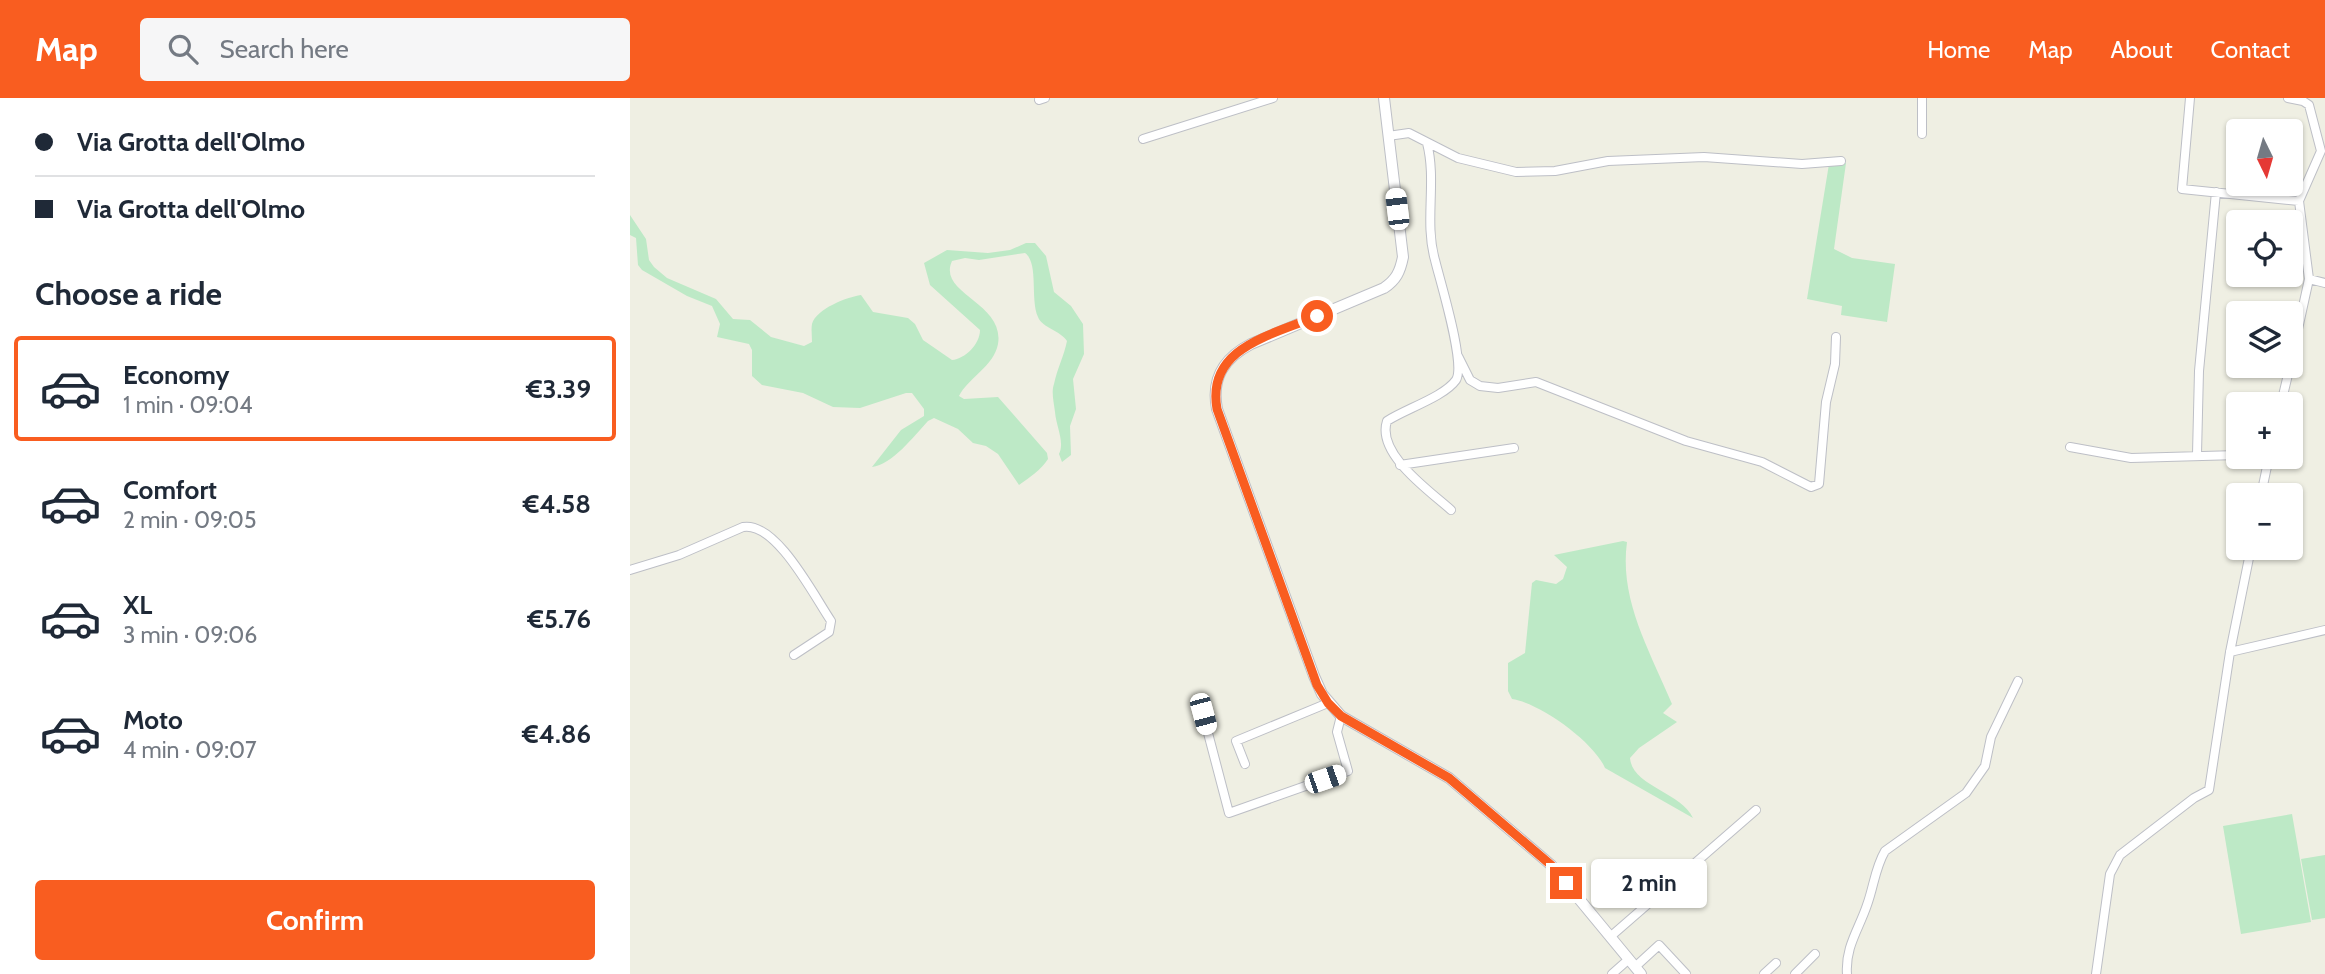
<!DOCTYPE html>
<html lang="en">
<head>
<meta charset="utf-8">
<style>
	:root { --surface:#fff; --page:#f6f6f7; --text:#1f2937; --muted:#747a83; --line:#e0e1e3; --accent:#f95d20 }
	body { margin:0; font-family:Cabin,sans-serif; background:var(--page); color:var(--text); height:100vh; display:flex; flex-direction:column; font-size:26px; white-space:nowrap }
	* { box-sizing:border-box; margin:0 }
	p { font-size:23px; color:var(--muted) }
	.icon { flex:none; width:38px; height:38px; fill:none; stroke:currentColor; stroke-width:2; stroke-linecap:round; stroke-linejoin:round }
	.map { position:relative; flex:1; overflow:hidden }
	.side { display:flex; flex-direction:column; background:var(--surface); width:630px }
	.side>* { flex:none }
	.banner { display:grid; align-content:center; height:154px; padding:0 35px; background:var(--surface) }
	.needle { width:46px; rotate:175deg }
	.controls { position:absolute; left:1596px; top:21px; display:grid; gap:14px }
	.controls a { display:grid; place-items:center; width:77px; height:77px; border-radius:7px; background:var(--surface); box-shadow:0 2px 5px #0004; font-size:35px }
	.end { position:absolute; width:32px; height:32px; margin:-16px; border:9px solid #f95d20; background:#fff; box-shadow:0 0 0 4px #fff }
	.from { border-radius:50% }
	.bubble { position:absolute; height:49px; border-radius:7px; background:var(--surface); box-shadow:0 2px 5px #0004; font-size:23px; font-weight:700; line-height:49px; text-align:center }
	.car { position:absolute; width:21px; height:42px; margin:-21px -10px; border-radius:9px; box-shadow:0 0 5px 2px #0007; background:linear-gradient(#fff 24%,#345 0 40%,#fff 0 76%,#345 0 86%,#fff 0) }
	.banner b { display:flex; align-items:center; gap:24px; height:66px; font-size:26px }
	.banner b+b { border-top:2px solid var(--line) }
	.banner i { width:18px; height:18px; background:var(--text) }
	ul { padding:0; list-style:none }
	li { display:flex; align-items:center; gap:21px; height:105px; margin:0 14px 10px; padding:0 21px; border:4px solid transparent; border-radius:7px }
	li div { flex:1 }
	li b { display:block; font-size:26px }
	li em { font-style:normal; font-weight:700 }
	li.on { border-color:var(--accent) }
	li>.icon { width:63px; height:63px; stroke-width:1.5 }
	h2 { padding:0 35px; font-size:32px; line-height:84px }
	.action { display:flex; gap:14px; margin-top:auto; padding:14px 35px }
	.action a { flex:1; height:80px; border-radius:7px; background:var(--accent); color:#fff; font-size:28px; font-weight:700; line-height:80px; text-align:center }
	header { display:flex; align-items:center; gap:42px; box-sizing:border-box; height:98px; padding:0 35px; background:var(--accent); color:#fff }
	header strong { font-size:33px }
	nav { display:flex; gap:38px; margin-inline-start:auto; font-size:24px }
	.search { width:490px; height:63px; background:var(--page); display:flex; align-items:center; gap:18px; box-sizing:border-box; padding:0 24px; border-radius:7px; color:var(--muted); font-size:26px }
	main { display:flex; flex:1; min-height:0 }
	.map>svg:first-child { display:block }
	.green { fill:#bde9c6 }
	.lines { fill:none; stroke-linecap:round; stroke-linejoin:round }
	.minor-casing { stroke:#bdbfc6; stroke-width:10 }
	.tertiary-casing { stroke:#bdbfc6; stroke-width:12 }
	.minor { stroke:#fff; stroke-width:8 }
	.tertiary { stroke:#fff; stroke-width:10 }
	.route { stroke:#f95d20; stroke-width:9 }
</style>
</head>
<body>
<header>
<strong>Map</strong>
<div class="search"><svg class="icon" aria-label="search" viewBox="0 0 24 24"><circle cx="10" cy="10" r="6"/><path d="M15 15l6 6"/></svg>Search here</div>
<nav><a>Home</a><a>Map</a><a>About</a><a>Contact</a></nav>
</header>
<main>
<section class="side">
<div class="banner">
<b><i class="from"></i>Via Grotta dell'Olmo</b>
<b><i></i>Via Grotta dell'Olmo</b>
</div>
<h2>Choose a ride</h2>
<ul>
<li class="on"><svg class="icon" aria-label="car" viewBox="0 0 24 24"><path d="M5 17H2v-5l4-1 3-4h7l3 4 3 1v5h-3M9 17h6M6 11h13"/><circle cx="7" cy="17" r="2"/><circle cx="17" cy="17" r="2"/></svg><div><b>Economy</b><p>1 min · 09:04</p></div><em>€3.39</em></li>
<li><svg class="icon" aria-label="car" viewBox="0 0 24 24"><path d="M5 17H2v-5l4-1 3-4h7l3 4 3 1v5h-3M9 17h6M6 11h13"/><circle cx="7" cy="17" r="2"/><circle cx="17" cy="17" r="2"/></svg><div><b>Comfort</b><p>2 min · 09:05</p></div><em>€4.58</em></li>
<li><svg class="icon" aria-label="car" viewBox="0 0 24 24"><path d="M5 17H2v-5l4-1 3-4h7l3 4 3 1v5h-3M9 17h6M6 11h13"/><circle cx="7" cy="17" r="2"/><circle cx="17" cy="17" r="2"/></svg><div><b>XL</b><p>3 min · 09:06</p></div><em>€5.76</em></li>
<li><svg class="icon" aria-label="car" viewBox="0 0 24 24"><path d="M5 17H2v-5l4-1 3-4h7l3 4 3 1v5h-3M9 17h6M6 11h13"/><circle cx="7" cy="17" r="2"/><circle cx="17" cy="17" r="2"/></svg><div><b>Moto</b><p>4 min · 09:07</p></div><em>€4.86</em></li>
</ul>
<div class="action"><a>Confirm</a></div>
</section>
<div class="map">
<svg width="1695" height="876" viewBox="0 0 1695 876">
	<rect width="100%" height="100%" fill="#efefe3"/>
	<!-- green -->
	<path class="green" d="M1216 65 1204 151 1222 160 1265 166 1257 224 1211 217 1212 208 1177 201 1199 66Z
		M0 117 16 141 19 162 24 169 37 180 86 201 103 221 120 222 141 239 174 248 182 244C182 238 181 231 182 226 186 211 217 199 231 197L243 214 278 220 285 226 293 242 322 262C335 261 350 246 350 232L300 187 294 165 317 152 358 155 380 152 396 145H405L416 158 424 194 441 208 453 226 454 256 443 281 446 311 440 328 441 357 432 364 429 356C435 344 426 328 425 314 424 305 421 294 424 286 427 271 434 258 437 243 430 232 412 230 408 219 400 201 409 165 395 155L349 162 335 160 322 163C307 196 375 204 368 246 364 268 338 280 329 298L334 301 368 299 417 355 418 361C411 372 399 380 389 387L368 356 356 348 343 345 328 331 304 320 298 323C284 338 262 367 242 369L271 332 294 318V311L282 295H276L230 310 203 309 173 295 132 287 122 278V252L119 246 87 239 90 226 82 208 57 198 12 172 8 167 6 140 0 137Z
		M993 443 997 444C989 502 1020 553 1042 606L1033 615 1047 624 1009 650 1000 660C1002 688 1051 694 1063 720L975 670C964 644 910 605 882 601L878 593V565L895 555 902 485 906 482 926 486 933 481 937 469 924 457Z
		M1662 716 1681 824 1611 836 1593 728Z
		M1695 757V820L1682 822 1671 761Z"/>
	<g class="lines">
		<!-- minor casing -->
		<g class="minor-casing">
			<path id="minor" d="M1292 0V36
				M1560 0 1552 91 1669 103
				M1658 0 1673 3 1679 7 1691 53 1669 103 1679 181 1661 263
				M409 2 415 0
				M758 38 779 35 828 60 886 74 925 73 978 63 1074 59 1172 66 1211 63
				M513 41 643 0
				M797 45C807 84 794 123 805 162 810 183 836 266 826 282 814 299 775 311 757 323 746 356 800 393 821 412
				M1679 181 1695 185
				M828 258 840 282 850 288 868 290 906 284 1056 343 1132 364 1181 389 1189 386 1196 304 1205 266 1206 239
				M1651 306 1660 268
				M1440 349 1501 360 1608 357
				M1567 356 1569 273 1586 94
				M1629 359 1639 360
				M770 367 884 350
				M1631 397 1639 359
				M0 472 49 457 113 429C146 423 184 498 201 523L199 534 164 557
				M1600 554 1695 532
				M573 616 599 715 718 673 707 634 711 618
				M615 666 606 643 698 605
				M980 839 1126 712
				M1005 869 1029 847 1056 876
				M982 876 999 861
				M1134 876 1146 865
				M1165 876 1185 856
				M1217 876C1215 849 1229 831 1237 807 1244 788 1245 770 1255 753L1336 695 1355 668 1361 639 1388 583
				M1466 876 1480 776 1490 757 1564 700 1579 692 1600 554 1621 450"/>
		</g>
		<!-- tertiary casing -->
		<g class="tertiary-casing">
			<path id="tertiary" d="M754 0 773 159C770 174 766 182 754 190L621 246C594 260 581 280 587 311L684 578 692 596 711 618 819 680 921 767 1011 876"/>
		</g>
		<!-- minor -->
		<use href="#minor" class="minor"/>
		<!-- tertiary -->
		<use href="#tertiary" class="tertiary"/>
	</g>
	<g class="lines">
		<!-- route -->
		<path class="route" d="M687 218C643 237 576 249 587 311L687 587 698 605 711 618 819 680 921 767 936 785"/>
	</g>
</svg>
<div class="controls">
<a><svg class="needle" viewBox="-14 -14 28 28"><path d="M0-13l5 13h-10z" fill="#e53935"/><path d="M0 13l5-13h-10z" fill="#747a83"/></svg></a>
<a><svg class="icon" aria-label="locate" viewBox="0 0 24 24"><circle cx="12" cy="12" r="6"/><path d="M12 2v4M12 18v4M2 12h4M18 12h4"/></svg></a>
<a><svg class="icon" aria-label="layers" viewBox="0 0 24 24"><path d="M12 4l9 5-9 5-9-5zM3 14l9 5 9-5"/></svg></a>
<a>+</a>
<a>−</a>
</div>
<i class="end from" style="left:687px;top:218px"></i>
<i class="end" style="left:936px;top:785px"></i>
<div class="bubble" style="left:961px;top:761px;width:116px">2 min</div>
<i class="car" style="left:767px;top:111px;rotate:353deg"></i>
<i class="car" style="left:573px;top:616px;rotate:165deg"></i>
<i class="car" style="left:695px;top:681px;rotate:71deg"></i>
</div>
</main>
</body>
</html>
